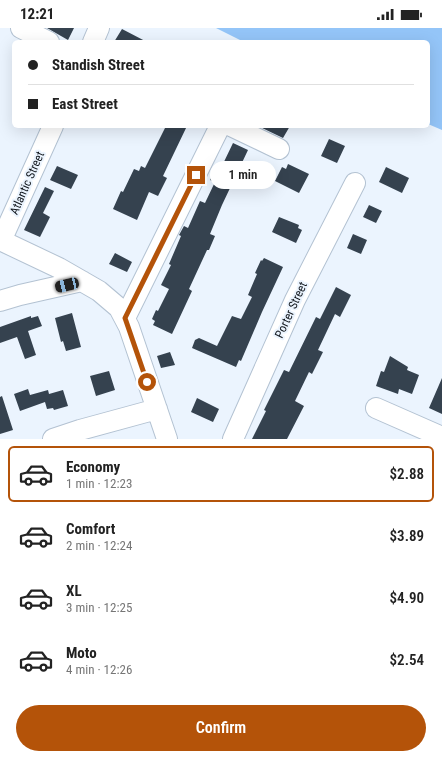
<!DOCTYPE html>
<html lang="en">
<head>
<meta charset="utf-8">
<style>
	:root { --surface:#fff; --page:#f2f2f2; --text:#222; --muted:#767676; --line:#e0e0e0; --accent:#b45309 }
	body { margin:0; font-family:"Roboto Condensed",sans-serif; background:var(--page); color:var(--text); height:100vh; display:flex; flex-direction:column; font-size:15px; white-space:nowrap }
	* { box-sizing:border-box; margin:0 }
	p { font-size:13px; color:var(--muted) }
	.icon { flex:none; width:22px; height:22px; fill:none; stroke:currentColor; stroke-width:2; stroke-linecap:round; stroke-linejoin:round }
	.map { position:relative; height:411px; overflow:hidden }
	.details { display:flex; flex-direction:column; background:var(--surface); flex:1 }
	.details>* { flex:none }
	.top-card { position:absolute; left:12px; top:12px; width:418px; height:88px; border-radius:6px; box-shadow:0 4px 16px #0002; display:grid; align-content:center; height:88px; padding:0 16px; background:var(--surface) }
	.end { position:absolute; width:18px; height:18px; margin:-9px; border:5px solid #b45309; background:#fff; box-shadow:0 0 0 2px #fff }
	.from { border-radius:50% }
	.bubble { position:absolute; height:28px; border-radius:14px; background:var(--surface); box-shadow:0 4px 16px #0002; font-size:13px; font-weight:600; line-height:28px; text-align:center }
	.car { position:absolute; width:12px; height:24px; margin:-12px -6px; border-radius:5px; box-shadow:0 0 3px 1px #0007; background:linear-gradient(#222 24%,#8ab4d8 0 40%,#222 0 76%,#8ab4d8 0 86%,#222 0) }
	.top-card b { display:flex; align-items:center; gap:14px; height:38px; font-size:15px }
	.top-card b+b { border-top:1px solid var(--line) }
	.top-card i { width:10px; height:10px; background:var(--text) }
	ul { padding:7px 0 0; list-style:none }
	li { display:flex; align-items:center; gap:12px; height:56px; margin:0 8px 6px; padding:0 8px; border:2px solid transparent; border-radius:6px }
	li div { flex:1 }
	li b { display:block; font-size:15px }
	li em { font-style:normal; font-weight:600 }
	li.selected { border-color:var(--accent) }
	li>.icon { width:36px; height:36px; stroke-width:1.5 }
	.primary-button { display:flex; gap:8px; margin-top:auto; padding:8px 16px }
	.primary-button a { flex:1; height:46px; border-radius:24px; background:var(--accent); color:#fff; font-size:16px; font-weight:600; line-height:46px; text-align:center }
	.status { display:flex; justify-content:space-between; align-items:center; height:28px; padding:0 20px; background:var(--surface); direction:ltr }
	.status svg { height:11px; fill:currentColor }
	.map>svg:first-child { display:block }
	.water { fill:#94c5f8 }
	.building { fill:#35424f }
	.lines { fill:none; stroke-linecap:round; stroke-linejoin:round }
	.minor-casing { stroke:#b3c2d2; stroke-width:22 }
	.minor { stroke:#fff; stroke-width:20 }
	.route { stroke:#b45309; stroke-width:5 }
	.labels { text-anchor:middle; stroke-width:4; stroke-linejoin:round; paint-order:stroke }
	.street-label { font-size:12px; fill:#0f141a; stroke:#ebf4fe }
</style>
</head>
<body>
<div class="status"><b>12:21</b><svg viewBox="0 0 49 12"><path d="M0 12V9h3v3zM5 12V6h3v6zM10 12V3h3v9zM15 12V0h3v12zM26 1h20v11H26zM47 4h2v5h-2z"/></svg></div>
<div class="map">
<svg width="442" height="411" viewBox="0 0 442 411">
	<rect width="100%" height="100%" fill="#ebf4fe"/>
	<!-- water -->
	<path class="water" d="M216 0H442V102L428 96V14H244Z"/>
	<!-- building -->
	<path class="building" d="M47 0H74L68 12Z
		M122 1 147 14H114Z
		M166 98H187L163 148 167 150 158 168 149 164 137 192 113 181 121 163 123 164 134 141 139 143 141 138 145 140Z
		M258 98H290L283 110Z
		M329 111 345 118 337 135 321 128Z
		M233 115 248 122 222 177 210 206 215 208 209 222H207L189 261 192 263 172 306 153 297 155 293 152 291 156 282 158 283 169 261 161 257 171 237 169 236 181 208 179 207 184 198 188 200 200 173 205 175 215 154 210 152 217 138 221 140Z
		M288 136 309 146 299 165 275 153 282 139 286 141Z
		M57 138 78 147 71 161 50 152Z
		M386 139 409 150 402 165 379 154Z
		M45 159 54 163 43 185 50 189 40 209 24 202Z
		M369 177 382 183 376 195 363 189Z
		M279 189 299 197 298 200 302 202 296 215 272 204Z
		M353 206 367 212 361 226 347 220Z
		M115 225 132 234 127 244 109 236Z
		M264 230 283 239 262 284 241 333 239 332 236 339 192 320 195 312 199 310 217 318 232 288 241 291 252 269 248 267 257 246 255 245 261 232 262 233Z
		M336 259 351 267 340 289 335 286 318 322 323 324 312 346 309 344 295 373 304 378 287 411H252L266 383 264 382 284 342 289 344 316 289 320 291Z
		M72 285 81 319 66 323 63 313 61 314 55 290Z
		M31 288V290L38 288 42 298 28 303 36 327 25 331 17 309 0 315V299Z
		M170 324 175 337 161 340 157 328Z
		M390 328 408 339 407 342 419 347 412 366 399 361 398 366 376 358 381 343 384 344Z
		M109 343 115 362 96 368 90 348Z
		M442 350V386L429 380Z
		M28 361 30 367 48 362 49 366 63 362 68 378 54 382 53 380 47 381 45 374 20 383 14 366Z
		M2 368 13 402 0 406V369Z
		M197 370 219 381 213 394 191 384Z"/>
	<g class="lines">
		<!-- minor casing -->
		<g class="minor-casing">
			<path id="minor" d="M21 0 49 14
				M93 14 99 0
				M231 98 279 121
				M0 212 59 240 99 263 119 280 129 299 167 411
				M1 213 53 98
				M0 273 20 267 82 253
				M125 290 220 98
				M376 380 442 409
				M53 411 80 402 157 381
				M233 411 295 272 355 155"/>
		</g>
		<!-- minor -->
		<use href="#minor" class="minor"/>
	</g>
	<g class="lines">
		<!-- route -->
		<path class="route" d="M147 354 125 290 196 147"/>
	</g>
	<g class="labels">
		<!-- street labels -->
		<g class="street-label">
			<text transform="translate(27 155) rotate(-66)" y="4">Atlantic Street</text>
			<text transform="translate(291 282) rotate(-65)" y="4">Porter Street</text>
		</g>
	</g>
</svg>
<i class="end from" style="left:147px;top:354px"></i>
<i class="end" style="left:196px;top:147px"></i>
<div class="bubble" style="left:210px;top:133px;width:66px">1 min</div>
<i class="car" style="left:67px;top:257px;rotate:257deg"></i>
<div class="top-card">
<b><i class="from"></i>Standish Street</b>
<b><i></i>East Street</b>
</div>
</div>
<section class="details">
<ul>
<li class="selected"><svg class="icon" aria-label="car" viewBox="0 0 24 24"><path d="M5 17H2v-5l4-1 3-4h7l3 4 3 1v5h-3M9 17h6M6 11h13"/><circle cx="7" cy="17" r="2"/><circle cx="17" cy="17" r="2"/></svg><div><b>Economy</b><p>1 min · 12:23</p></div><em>$2.88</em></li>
<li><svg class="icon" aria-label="car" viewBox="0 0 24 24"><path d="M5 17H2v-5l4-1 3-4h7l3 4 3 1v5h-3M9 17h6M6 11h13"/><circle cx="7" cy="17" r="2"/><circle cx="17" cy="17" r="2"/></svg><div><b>Comfort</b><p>2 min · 12:24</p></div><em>$3.89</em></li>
<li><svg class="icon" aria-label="car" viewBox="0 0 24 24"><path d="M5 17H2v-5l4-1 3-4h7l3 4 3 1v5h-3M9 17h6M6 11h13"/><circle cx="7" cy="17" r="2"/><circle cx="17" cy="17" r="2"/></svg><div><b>XL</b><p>3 min · 12:25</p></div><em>$4.90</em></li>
<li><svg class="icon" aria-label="car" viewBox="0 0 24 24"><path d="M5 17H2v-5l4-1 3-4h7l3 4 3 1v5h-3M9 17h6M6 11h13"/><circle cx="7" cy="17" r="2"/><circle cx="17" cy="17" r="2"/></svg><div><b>Moto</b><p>4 min · 12:26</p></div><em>$2.54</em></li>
</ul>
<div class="primary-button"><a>Confirm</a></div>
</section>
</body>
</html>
